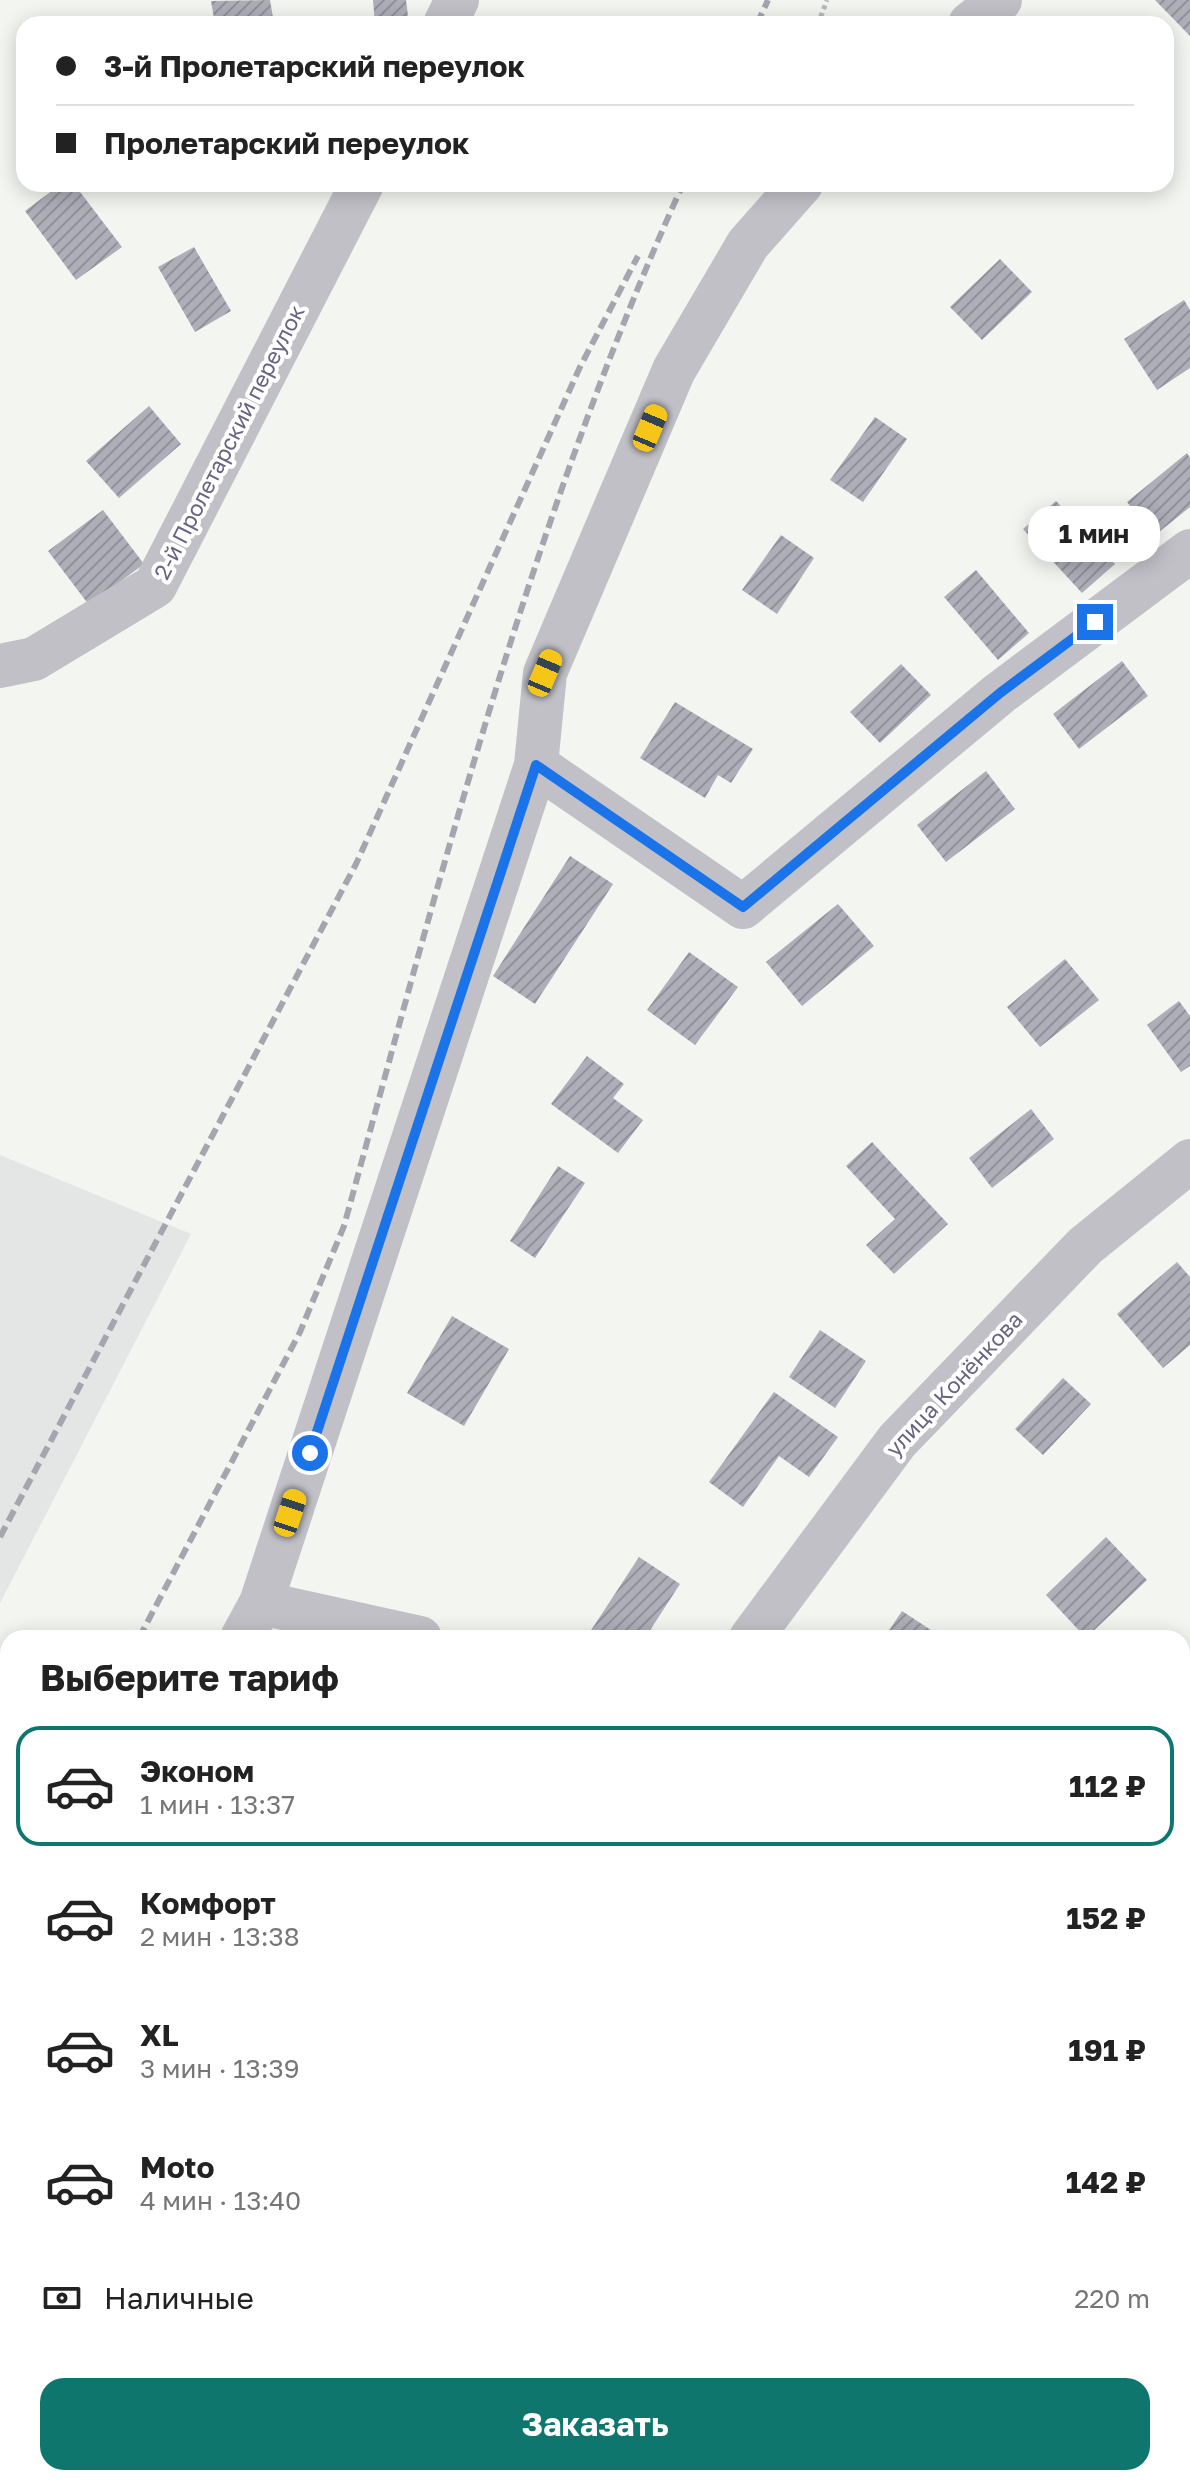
<!DOCTYPE html>
<html lang="ru">
<head>
<meta charset="utf-8">
<style>
	:root { --surface:#fff; --page:#f2f2f2; --text:#222; --muted:#767676; --line:#e0e0e0; --accent:#0f766e }
	body { margin:0; font-family:"Golos Text",sans-serif; background:var(--page); color:var(--text); height:100vh; display:flex; flex-direction:column; font-size:30px; white-space:nowrap }
	* { box-sizing:border-box; margin:0 }
	p { font-size:26px; color:var(--muted) }
	.icon { flex:none; width:44px; height:44px; fill:none; stroke:currentColor; stroke-width:2; stroke-linecap:round; stroke-linejoin:round }
	.map { position:relative; flex:1; overflow:hidden }
	.sheet { position:absolute; left:0px; top:1630px; width:1190px; height:856px; display:flex; flex-direction:column; background:var(--surface); border-radius:24px 24px 0 0; box-shadow:0 4px 20px #0003 }
	.sheet>* { flex:none }
	.top-card { position:absolute; left:16px; top:16px; width:1158px; height:176px; border-radius:24px; box-shadow:0 4px 20px #0003; display:grid; align-content:center; height:176px; padding:0 40px; background:var(--surface) }
	.end { position:absolute; width:36px; height:36px; margin:-18px; border:10px solid #1a73e8; background:#fff; box-shadow:0 0 0 4px #fff }
	.from { border-radius:50% }
	.bubble { position:absolute; height:56px; border-radius:24px; background:var(--surface); box-shadow:0 4px 20px #0003; font-size:26px; font-weight:700; line-height:56px; text-align:center }
	.car { position:absolute; width:24px; height:48px; margin:-24px -12px; border-radius:10px; box-shadow:0 0 6px 2px #0007; background:linear-gradient(#f5c518 24%,#345 0 40%,#f5c518 0 76%,#345 0 86%,#f5c518 0) }
	.top-card b { display:flex; align-items:center; gap:28px; height:76px; font-size:30px }
	.top-card b+b { border-top:2px solid var(--line) }
	.top-card i { width:20px; height:20px; background:var(--text) }
	ul { padding:0; list-style:none }
	li { display:flex; align-items:center; gap:24px; height:120px; margin:0 16px 12px; padding:0 24px; border:4px solid transparent; border-radius:24px }
	li div { flex:1 }
	li b { display:block; font-size:30px }
	li em { font-style:normal; font-weight:700 }
	li.on { border-color:var(--accent) }
	li>.icon { width:72px; height:72px; stroke-width:1.5 }
	h2 { padding:0 40px; font-size:36px; line-height:96px }
	.pay { display:flex; align-items:center; gap:20px; height:88px; padding:0 40px; font-size:30px }
	.pay p { margin-inline-start:auto }
	.primary-button { display:flex; gap:16px; margin-top:auto; padding:16px 40px }
	.primary-button a { flex:1; height:92px; border-radius:24px; background:var(--accent); color:#fff; font-size:32px; font-weight:700; line-height:92px; text-align:center }
	.map>svg:first-child { display:block }
	.built { fill:#e4e5e5 }
	.building { fill:url(#building-hatch) }
	.lines { fill:none; stroke-linecap:round; stroke-linejoin:round }
	.path { stroke:#b8b8bd; stroke-width:5; stroke-dasharray:4 4; stroke-linecap:butt }
	.minor { stroke:#c1c0c7; stroke-width:44 }
	.rail { stroke:#a6a5af; stroke-width:6; stroke-dasharray:12 6; stroke-linecap:butt }
	.route { stroke:#1a73e8; stroke-width:10 }
	.labels { text-anchor:middle; stroke-width:8; stroke-linejoin:round; paint-order:stroke }
	.street-label { font-size:22px; fill:#676581; stroke:#fff }
</style>
</head>
<body>
<div class="map">
<svg width="1190" height="2486" viewBox="0 0 1190 2486">
	<defs>
		<pattern id="building-hatch" width="6" height="6" patternUnits="userSpaceOnUse" patternTransform="scale(2)"><rect width="6" height="6" fill="#aeaeb9"/><path d="M-1 1l2-2M0 6l6-6M5 7l2-2" fill="none" stroke="#91919c"/></pattern>
	</defs>
	<rect width="100%" height="100%" fill="#f3f5f1"/>
	<!-- built -->
	<path class="built" d="M0 1155 191 1234 0 1603Z
		M0 2116 8 2120V2478H137L133 2486H0Z"/>
	<!-- building -->
	<path class="building" d="M270 0 274 24H215L211 1Z
		M373 0H406L409 24H375Z
		M1155 0H1190V36Z
		M61 184H74L122 247 76 280 25 211Z
		M194 247 231 311 195 332 158 267Z
		M1000 259 1032 292 982 340 950 307Z
		M1184 300 1190 310V368L1157 390 1124 339Z
		M149 406 181 444 119 498 86 461Z
		M875 417 907 439 863 502 830 480Z
		M1187 453 1190 458V507L1154 536 1127 502Z
		M1056 501 1115 564 1082 593 1023 529Z
		M103 510 144 564 89 605 48 551Z
		M781 535 814 558 777 614 742 590Z
		M976 570 1029 633 998 660 944 597Z
		M1122 661 1148 696 1079 749 1053 714Z
		M901 664 931 695 880 743 850 712Z
		M675 702 753 749 731 783 718 775 705 798 640 758Z
		M986 771 1015 809 946 862 917 825Z
		M570 856 613 884 535 1004 493 976Z
		M838 904 874 946 802 1006 766 962Z
		M689 952 738 987 695 1045 647 1010Z
		M1065 959 1099 1000 1040 1047 1007 1007Z
		M1179 1001 1190 1016V1066L1181 1072 1147 1025Z
		M587 1056 624 1084 613 1098 643 1120 618 1153 551 1104Z
		M1031 1109 1054 1139 992 1188 969 1158Z
		M872 1142 948 1224 894 1274 866 1245 895 1219 846 1166Z
		M558 1166 585 1183 535 1258 510 1241Z
		M1177 1262 1190 1277V1345L1163 1368 1117 1314Z
		M452 1316 509 1349 464 1426 407 1393Z
		M820 1330 866 1361 835 1408 789 1377Z
		M1063 1378 1091 1404 1043 1455 1015 1429Z
		M774 1392 838 1437 809 1477 779 1456 743 1507 709 1482Z
		M1106 1537 1147 1580 1086 1638 1046 1595Z
		M639 1557 680 1584 645 1638H586Z
		M902 1611 943 1638H884Z"/>
	<g class="lines">
		<!-- path -->
		<path class="path" d="M818 24 827 0"/>
		<!-- minor -->
		<path class="minor" d="M445 24 457 0
			M970 24 1000 0
			M0 666 34 659 155 586 362 184
			M536 765 743 907 1000 693 1190 551
			M261 1603 536 765 545 673 674 370 748 244 801 184
			M242 1638 261 1603 420 1638
			M751 1638 897 1441 1085 1246 1190 1161
			M1182 1948 1190 1953
			M1182 2435 1190 2429
			M248 2486 252 2478
			M1142 2486 1148 2478"/>
		<!-- rail -->
		<path class="rail" d="M757 24 768 0
			M0 1537 356 864 580 367 638 256
			M139 1638 300 1332 344 1226C441 874 532 517 683 184
			M0 1899 8 1884"/>
	</g>
	<g class="lines">
		<!-- route -->
		<path class="route" d="M310 1453 536 765 743 907 1000 693 1095 622"/>
	</g>
	<g class="labels">
		<!-- street labels -->
		<g class="street-label">
			<text transform="translate(229 442) rotate(-63)" y="8">2-й Пролетарский переулок</text>
			<text transform="translate(954 1384) rotate(-47)" y="8">улица Конёнкова</text>
		</g>
	</g>
</svg>
<i class="end from" style="left:310px;top:1453px"></i>
<i class="end" style="left:1095px;top:622px"></i>
<div class="bubble" style="left:1028px;top:506px;width:132px">1 мин</div>
<i class="car" style="left:650px;top:428px;rotate:23deg"></i>
<i class="car" style="left:545px;top:673px;rotate:23deg"></i>
<i class="car" style="left:290px;top:1513px;rotate:18deg"></i>
<div class="top-card">
<b><i class="from"></i>3-й Пролетарский переулок</b>
<b><i></i>Пролетарский переулок</b>
</div>
<section class="sheet">
<h2>Выберите тариф</h2>
<ul>
<li class="on"><svg class="icon" aria-label="car" viewBox="0 0 24 24"><path d="M5 17H2v-5l4-1 3-4h7l3 4 3 1v5h-3M9 17h6M6 11h13"/><circle cx="7" cy="17" r="2"/><circle cx="17" cy="17" r="2"/></svg><div><b>Эконом</b><p>1 мин · 13:37</p></div><em>112 ₽</em></li>
<li><svg class="icon" aria-label="car" viewBox="0 0 24 24"><path d="M5 17H2v-5l4-1 3-4h7l3 4 3 1v5h-3M9 17h6M6 11h13"/><circle cx="7" cy="17" r="2"/><circle cx="17" cy="17" r="2"/></svg><div><b>Комфорт</b><p>2 мин · 13:38</p></div><em>152 ₽</em></li>
<li><svg class="icon" aria-label="car" viewBox="0 0 24 24"><path d="M5 17H2v-5l4-1 3-4h7l3 4 3 1v5h-3M9 17h6M6 11h13"/><circle cx="7" cy="17" r="2"/><circle cx="17" cy="17" r="2"/></svg><div><b>XL</b><p>3 мин · 13:39</p></div><em>191 ₽</em></li>
<li><svg class="icon" aria-label="car" viewBox="0 0 24 24"><path d="M5 17H2v-5l4-1 3-4h7l3 4 3 1v5h-3M9 17h6M6 11h13"/><circle cx="7" cy="17" r="2"/><circle cx="17" cy="17" r="2"/></svg><div><b>Moto</b><p>4 мин · 13:40</p></div><em>142 ₽</em></li>
</ul>
<div class="pay"><svg class="icon" aria-label="cash" viewBox="0 0 24 24"><path d="M3 7h18v10H3z"/><circle cx="12" cy="12" r="2"/></svg>Наличные<p>220 m</p></div>
<div class="primary-button"><a>Заказать</a></div>
</section>
</div>
</body>
</html>
